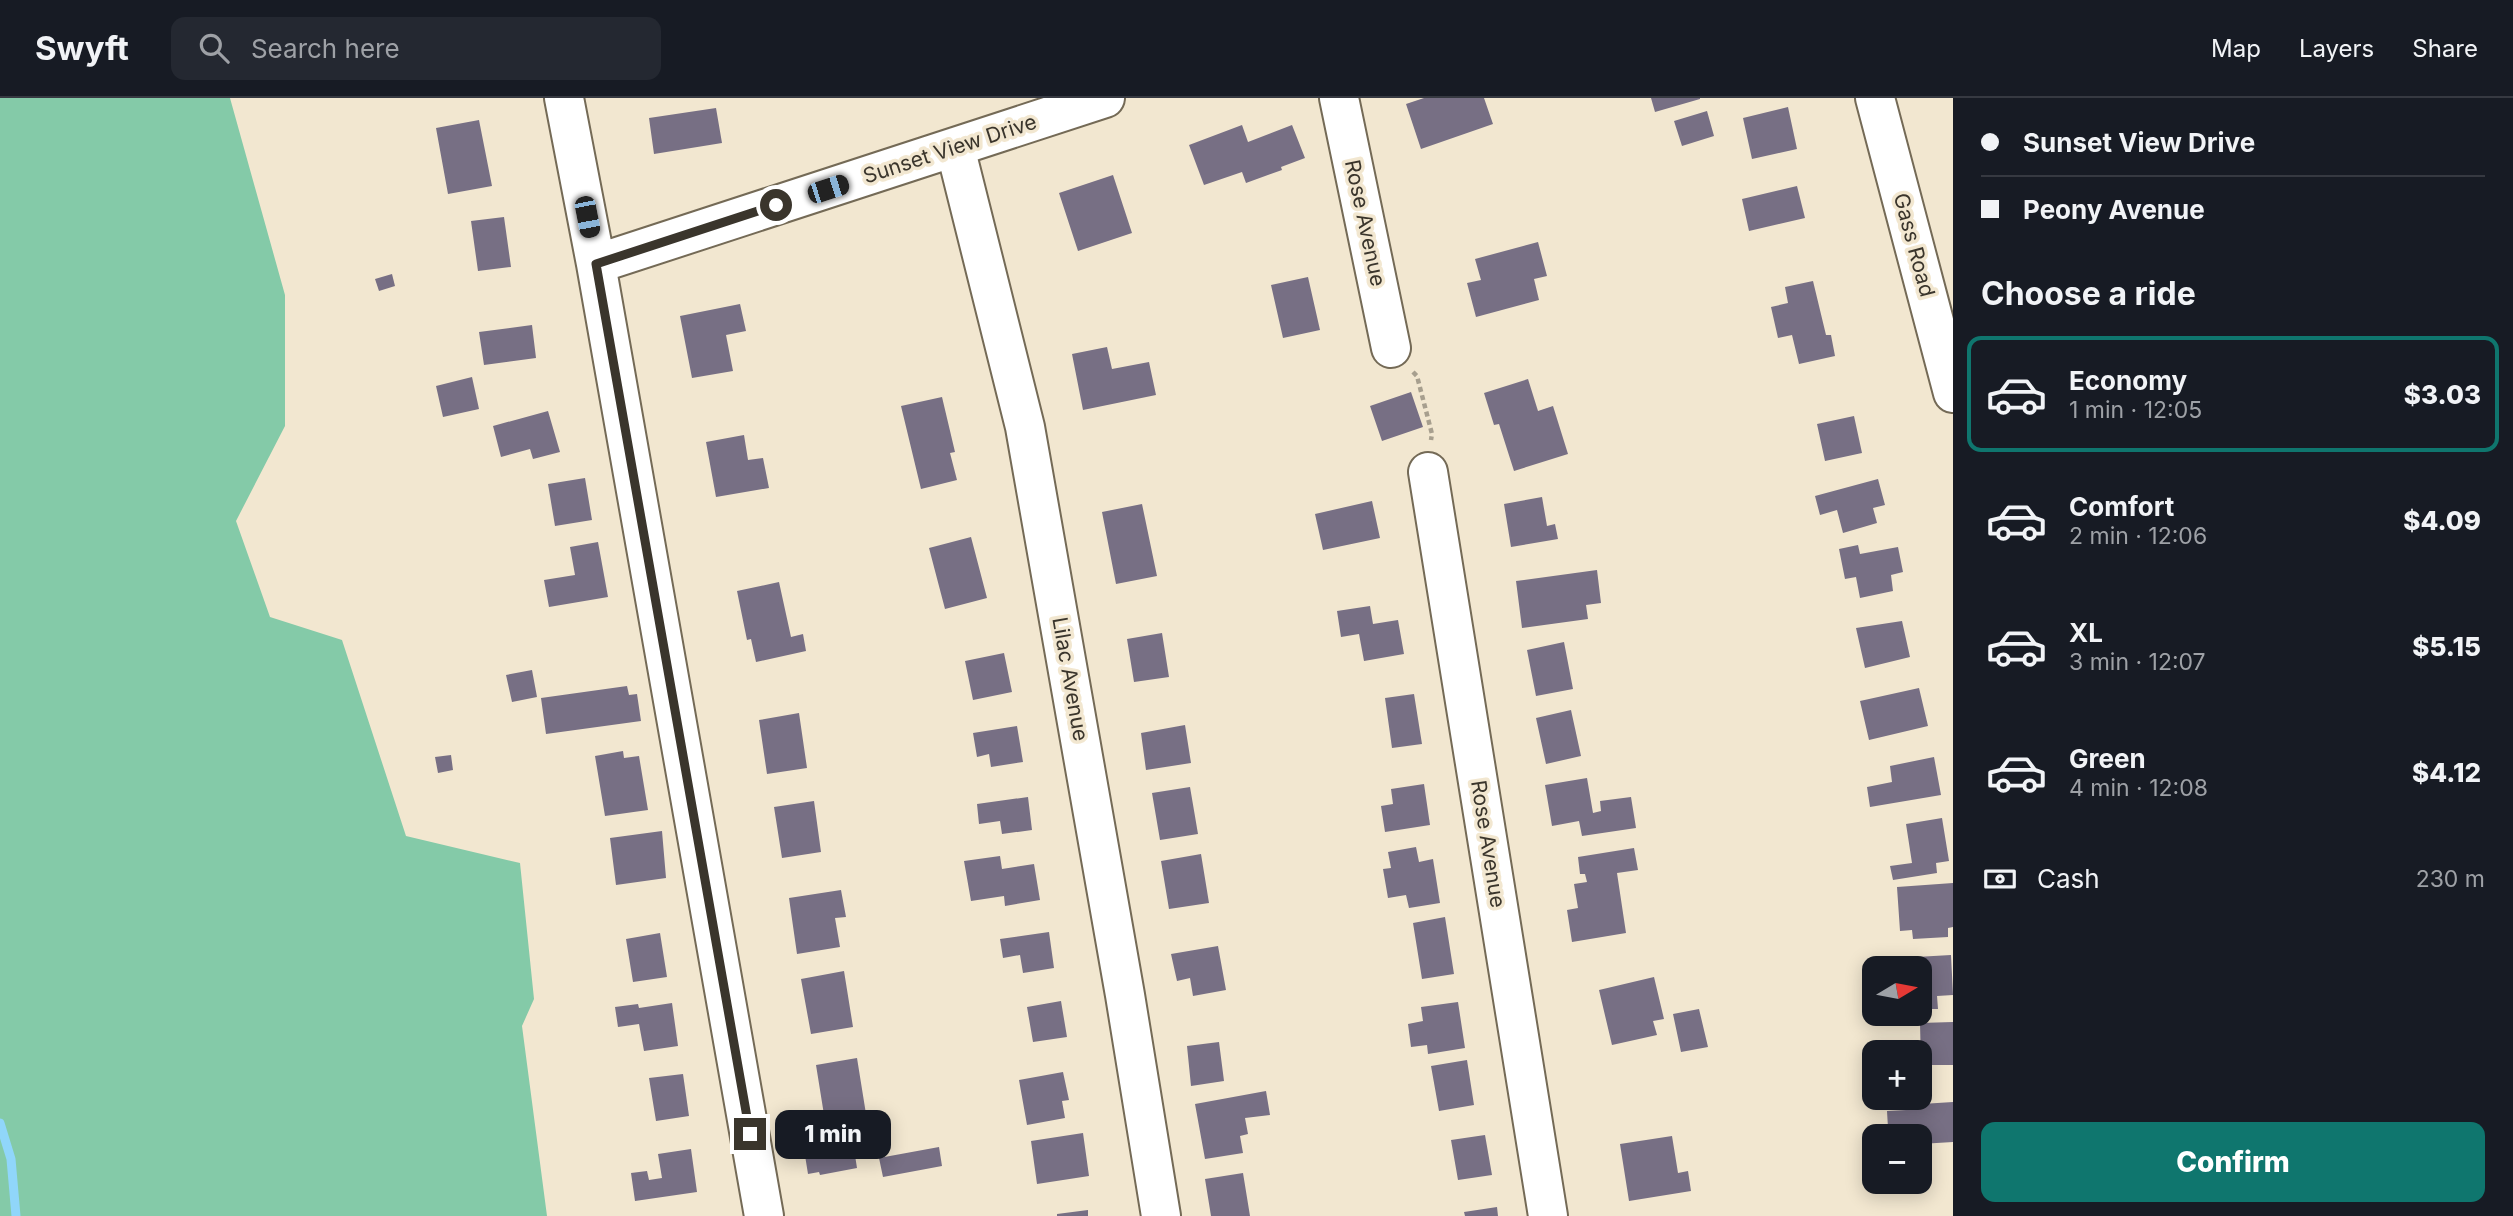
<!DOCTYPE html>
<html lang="en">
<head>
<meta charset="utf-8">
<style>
	:root { --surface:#171b24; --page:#242831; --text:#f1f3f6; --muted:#9ea1a6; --line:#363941; --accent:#0f766e }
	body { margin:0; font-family:Inter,sans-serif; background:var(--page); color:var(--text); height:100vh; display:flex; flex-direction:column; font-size:26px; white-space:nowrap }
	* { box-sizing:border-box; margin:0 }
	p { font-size:23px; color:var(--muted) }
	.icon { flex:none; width:38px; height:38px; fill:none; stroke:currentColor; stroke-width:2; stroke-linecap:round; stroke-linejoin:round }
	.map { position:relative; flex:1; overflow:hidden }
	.side { display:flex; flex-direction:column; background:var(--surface); width:560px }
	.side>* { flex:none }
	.top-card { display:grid; align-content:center; height:154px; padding:0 28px; background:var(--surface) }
	.needle { width:46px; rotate:80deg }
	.buttons { position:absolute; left:1862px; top:858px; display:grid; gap:14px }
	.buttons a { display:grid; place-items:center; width:70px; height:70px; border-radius:14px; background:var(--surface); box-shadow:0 4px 18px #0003; font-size:35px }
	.end { position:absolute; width:32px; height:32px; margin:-16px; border:9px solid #3a352c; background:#fff; box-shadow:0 0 0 4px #fff }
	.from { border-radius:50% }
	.bubble { position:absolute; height:49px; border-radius:14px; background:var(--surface); box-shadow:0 4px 18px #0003; font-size:23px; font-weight:800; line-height:49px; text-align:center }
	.car { position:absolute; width:21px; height:42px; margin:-21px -10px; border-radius:9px; box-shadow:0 0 5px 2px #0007; background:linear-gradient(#222 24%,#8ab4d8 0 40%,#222 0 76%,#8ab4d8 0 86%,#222 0) }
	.top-card b { display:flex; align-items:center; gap:24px; height:66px; font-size:26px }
	.top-card b+b { border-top:2px solid var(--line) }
	.top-card i { width:18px; height:18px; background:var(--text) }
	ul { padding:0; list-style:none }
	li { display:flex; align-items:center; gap:21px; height:116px; margin:0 14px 10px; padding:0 14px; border:4px solid transparent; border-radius:14px }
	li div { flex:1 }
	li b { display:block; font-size:26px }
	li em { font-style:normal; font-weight:800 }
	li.current { border-color:var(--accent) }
	li>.icon { width:63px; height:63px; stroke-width:1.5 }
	h2 { padding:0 28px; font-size:32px; line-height:84px }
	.pay { display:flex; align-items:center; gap:18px; height:77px; padding:0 28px; font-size:26px }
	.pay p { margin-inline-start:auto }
	.primary-button { display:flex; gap:14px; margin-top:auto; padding:14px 28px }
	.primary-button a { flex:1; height:80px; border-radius:14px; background:var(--accent); color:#fff; font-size:28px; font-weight:800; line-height:80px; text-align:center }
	header { display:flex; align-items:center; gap:42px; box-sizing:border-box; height:98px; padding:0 35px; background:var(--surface); border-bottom:2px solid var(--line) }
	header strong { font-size:33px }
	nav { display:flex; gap:38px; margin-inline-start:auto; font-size:24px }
	.search { width:490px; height:63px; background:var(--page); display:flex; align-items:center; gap:18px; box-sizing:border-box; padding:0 24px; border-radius:14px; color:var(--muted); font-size:26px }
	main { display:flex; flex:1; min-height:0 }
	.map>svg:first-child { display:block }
	.forest { fill:#84caa8 }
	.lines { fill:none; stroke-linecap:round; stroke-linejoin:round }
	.stream { stroke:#90d6fa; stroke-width:9 }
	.building { fill:#776f84 }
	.minor-casing { stroke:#746a56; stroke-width:42 }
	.path { stroke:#a79f8e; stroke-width:4.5; stroke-dasharray:5 3.5; stroke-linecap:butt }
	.minor { stroke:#fff; stroke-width:38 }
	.route { stroke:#3a352c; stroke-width:9 }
	.labels { text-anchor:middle; stroke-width:7; stroke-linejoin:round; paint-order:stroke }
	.street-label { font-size:21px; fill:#3a352c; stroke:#f2e7d0 }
</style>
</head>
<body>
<header>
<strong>Swyft</strong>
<div class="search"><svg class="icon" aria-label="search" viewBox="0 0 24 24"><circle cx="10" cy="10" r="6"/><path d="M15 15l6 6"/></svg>Search here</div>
<nav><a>Map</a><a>Layers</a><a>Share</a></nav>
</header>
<main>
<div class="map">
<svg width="1953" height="1118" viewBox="0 0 1953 1118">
	<rect width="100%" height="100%" fill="#f2e7d0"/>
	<!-- forest -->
	<path class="forest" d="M0 0H230L285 197V328L236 423 270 519 342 542 406 738 520 765 534 901 522 928 547 1118H0Z"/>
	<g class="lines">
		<!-- stream -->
		<path class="stream" d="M0 1025 11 1061 16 1118"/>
	</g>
	<!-- building -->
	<path class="building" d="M1424 0H1484L1493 26 1421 51 1406 6Z
		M1651 0H1700V1L1655 14Z
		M1788 9 1797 51 1752 61 1743 20Z
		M716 10 722 45 654 56 649 20Z
		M1707 13 1714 38 1682 48 1674 23Z
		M479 22 492 88 448 96 436 30Z
		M1242 27 1248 44 1292 27 1305 60 1281 69 1282 72 1246 85 1242 74 1204 87 1189 47Z
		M1113 77 1132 135 1078 153 1059 95Z
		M1797 88 1805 120 1749 133 1742 101Z
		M504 119 511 169 478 173 471 123Z
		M1538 144 1547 178 1534 181 1539 202 1476 219 1467 185 1481 182 1475 161Z
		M392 176 395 188 379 193 375 181Z
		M1308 179 1320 232 1283 240 1271 187Z
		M1813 183 1826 237H1831L1835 258 1799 266 1792 237 1778 240 1771 209 1788 205 1785 189Z
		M740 206 746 233 726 237 733 273 692 280 680 218Z
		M532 227 536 260 484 267 479 234Z
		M1107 249 1112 271 1149 264 1156 297 1083 312 1072 256Z
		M472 279 479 311 443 319 436 288Z
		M1528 281 1538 313 1553 308 1568 356 1514 373 1499 326 1494 327 1484 295Z
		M1411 294 1423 329 1382 343 1370 308Z
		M942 299 955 354 950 355 957 382 921 391 901 308Z
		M548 313 560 354 533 361 530 351 501 359 493 328Z
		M1854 318 1862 355 1825 363 1817 326Z
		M744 337 748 362 763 360 769 390 716 399 706 344Z
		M585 380 592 422 555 428 548 386Z
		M1878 381 1885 407 1873 410 1877 425 1843 435 1837 412 1820 417 1815 398Z
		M1542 399 1547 428 1555 426 1558 441 1511 449 1504 406Z
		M1372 403 1380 440 1323 452 1315 416Z
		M1142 406 1157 478 1116 486 1102 414Z
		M971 439 987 500 945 511 929 450Z
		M598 444 608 499 549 509 544 482 575 477 570 449Z
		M1858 447 1860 456 1898 449 1903 474 1891 477 1893 493 1860 500 1856 479 1845 481 1839 451Z
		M1597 472 1601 505 1586 507 1588 521 1522 530 1516 483Z
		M779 484 791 539 803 536 806 553 756 564 751 541 747 542 737 493Z
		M1370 508 1373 526 1398 522 1404 556 1364 563 1359 536 1341 539 1337 513Z
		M1902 523 1910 559 1865 570 1856 530Z
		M1162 535 1169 579 1134 584 1127 541Z
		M1564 544 1573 591 1536 598 1527 552Z
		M1004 555 1012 594 973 602 965 563Z
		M532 572 537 599 512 604 506 577Z
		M627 588 629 597 637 596 641 623 546 636 541 600Z
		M1919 590 1928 628 1869 642 1860 603Z
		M1414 596 1422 646 1392 650 1385 600Z
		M1571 612 1581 658 1546 666 1536 620Z
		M799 615 807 670 767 676 759 622Z
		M1185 627 1191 665 1146 672 1141 635Z
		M1017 628 1023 664 991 669 989 656 977 659 973 635Z
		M623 653 624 660 639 658 648 712 605 718 595 658Z
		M451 657 453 672 438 675 435 659Z
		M1934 659 1941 697 1870 709 1867 689 1892 684 1890 668Z
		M1587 680 1593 715 1601 713 1600 703 1631 699 1636 730 1582 738 1579 723 1552 728 1545 687Z
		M1424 686 1430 727 1385 734 1381 708 1393 706 1391 691Z
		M1190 689 1198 736 1160 742 1152 695Z
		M1028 699 1032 732 1002 736 1000 723 979 726 977 706Z
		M814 703 821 754 782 760 774 709Z
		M1942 720 1949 763 1936 765 1937 775 1893 782 1890 768 1912 765 1906 726Z
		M662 733 666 780 616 787 610 740Z
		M1416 749 1419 764 1433 761 1440 805 1409 810 1406 797 1388 800 1383 771 1391 770 1388 754Z
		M1634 750 1638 772 1617 775 1626 835 1572 844 1567 812 1578 810 1574 786 1587 784 1585 776H1580L1578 759Z
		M1201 756 1209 805 1169 811 1161 763Z
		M1000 758 1002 771 1034 766 1040 802 1005 808 1004 798 971 803 964 763Z
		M1953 785V829L1948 830V839L1913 841 1912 832 1900 833 1897 789Z
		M841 792 846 819 835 820 840 849 797 856 789 800Z
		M1445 819 1454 876 1422 881 1413 825Z
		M1049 834 1054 870 1023 875 1020 857 1003 860 1000 841Z
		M660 835 667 879 633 884 626 841Z
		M1218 848 1226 892 1193 898 1190 880 1177 883 1171 856Z
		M1951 857 1953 897 1937 898 1938 911H1920V870H1916V859Z
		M844 873 853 929 811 936 801 881Z
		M1654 879 1664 921 1653 923 1657 937 1612 947 1599 892Z
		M1061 903 1067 939 1033 944 1027 909Z
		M1458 904 1465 950 1428 956 1427 947 1411 949 1408 926 1423 923 1421 909Z
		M672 905 678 948 644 953 639 926 618 929 615 909 638 906 639 910Z
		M1699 911 1708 949 1681 954 1673 916Z
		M1953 924V967H1921L1920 925Z
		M1219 944 1224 983 1191 988 1187 948Z
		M857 960 866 1016 825 1023 816 967Z
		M1467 962 1474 1007 1439 1013 1431 968Z
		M1063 974 1069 1002 1062 1003 1065 1020 1027 1027 1019 982Z
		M683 976 689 1018 656 1023 649 980Z
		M1266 993 1270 1017 1245 1020 1248 1036 1240 1038 1243 1055 1205 1061 1195 1006Z
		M1953 1004V1044L1920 1046V1038H1906V1030H1888L1887 1013 1906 1012V1007Z
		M851 1032 857 1070 820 1077 819 1074 808 1076 803 1045 814 1043 813 1038Z
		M1083 1035 1089 1078 1037 1086 1031 1043Z
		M1485 1037 1492 1077 1458 1082 1451 1042Z
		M1672 1038 1678 1075 1688 1073 1691 1093 1629 1103 1620 1046Z
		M939 1049 942 1068 883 1079 879 1060Z
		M691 1051 697 1094 635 1103 631 1075 647 1073 649 1082 662 1080 658 1056Z
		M1243 1075 1250 1118H1211L1205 1081Z
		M1497 1109 1498 1118H1465L1464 1114Z
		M1088 1112V1118H1057V1116Z"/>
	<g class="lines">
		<!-- minor casing -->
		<g class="minor-casing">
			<path id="minor" d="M564 0 596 166 764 1118
				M1339 0 1391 250
				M1875 0 1953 295
				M955 49 1025 329 1125 897 1161 1118
				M596 166 1105 0
				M1428 374 1548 1118"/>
		</g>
		<!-- path -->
		<path class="path" d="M1413 274 1417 278 1432 336 1431 342"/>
		<!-- minor -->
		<use href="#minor" class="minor"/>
	</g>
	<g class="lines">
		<!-- route -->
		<path class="route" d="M750 1036 596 166 776 107"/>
	</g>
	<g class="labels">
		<!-- street labels -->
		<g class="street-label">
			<text transform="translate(950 51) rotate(-18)" y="7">Sunset View Drive</text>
			<text transform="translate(1365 125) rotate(78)" y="7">Rose Avenue</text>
			<text transform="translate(1914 147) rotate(75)" y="7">Gass Road</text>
			<text transform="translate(1070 581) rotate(80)" y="7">Lilac Avenue</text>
			<text transform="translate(1488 746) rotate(81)" y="7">Rose Avenue</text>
		</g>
	</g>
</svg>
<div class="buttons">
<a><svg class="needle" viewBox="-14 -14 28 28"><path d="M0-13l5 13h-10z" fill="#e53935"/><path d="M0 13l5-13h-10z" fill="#9ea1a6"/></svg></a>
<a>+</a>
<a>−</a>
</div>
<i class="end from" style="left:776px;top:107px"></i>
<i class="end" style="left:750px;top:1036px"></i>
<div class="bubble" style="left:775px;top:1012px;width:116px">1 min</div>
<i class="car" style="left:828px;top:91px;rotate:72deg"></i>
<i class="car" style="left:587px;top:119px;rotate:169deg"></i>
</div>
<section class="side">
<div class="top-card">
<b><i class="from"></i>Sunset View Drive</b>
<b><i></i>Peony Avenue</b>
</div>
<h2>Choose a ride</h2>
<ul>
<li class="current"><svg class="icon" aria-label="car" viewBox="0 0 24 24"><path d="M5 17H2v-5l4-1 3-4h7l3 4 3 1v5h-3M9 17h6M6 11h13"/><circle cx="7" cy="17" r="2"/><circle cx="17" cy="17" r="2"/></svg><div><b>Economy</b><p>1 min · 12:05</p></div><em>$3.03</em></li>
<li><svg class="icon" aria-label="car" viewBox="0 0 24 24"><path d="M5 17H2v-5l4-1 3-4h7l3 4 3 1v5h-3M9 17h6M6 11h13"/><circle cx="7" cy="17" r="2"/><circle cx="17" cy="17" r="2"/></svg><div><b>Comfort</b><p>2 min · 12:06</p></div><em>$4.09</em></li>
<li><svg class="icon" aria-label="car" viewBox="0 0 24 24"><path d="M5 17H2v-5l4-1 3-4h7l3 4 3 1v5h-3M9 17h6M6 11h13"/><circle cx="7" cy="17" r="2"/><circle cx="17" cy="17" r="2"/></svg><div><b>XL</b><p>3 min · 12:07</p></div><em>$5.15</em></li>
<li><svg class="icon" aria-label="car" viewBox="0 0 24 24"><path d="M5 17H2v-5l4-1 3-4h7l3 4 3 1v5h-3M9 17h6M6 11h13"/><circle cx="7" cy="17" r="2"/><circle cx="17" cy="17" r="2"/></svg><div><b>Green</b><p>4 min · 12:08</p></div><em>$4.12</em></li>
</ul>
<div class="pay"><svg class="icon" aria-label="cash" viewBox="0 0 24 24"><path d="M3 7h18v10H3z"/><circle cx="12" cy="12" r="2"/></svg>Cash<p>230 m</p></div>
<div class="primary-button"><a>Confirm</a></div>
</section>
</main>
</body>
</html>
